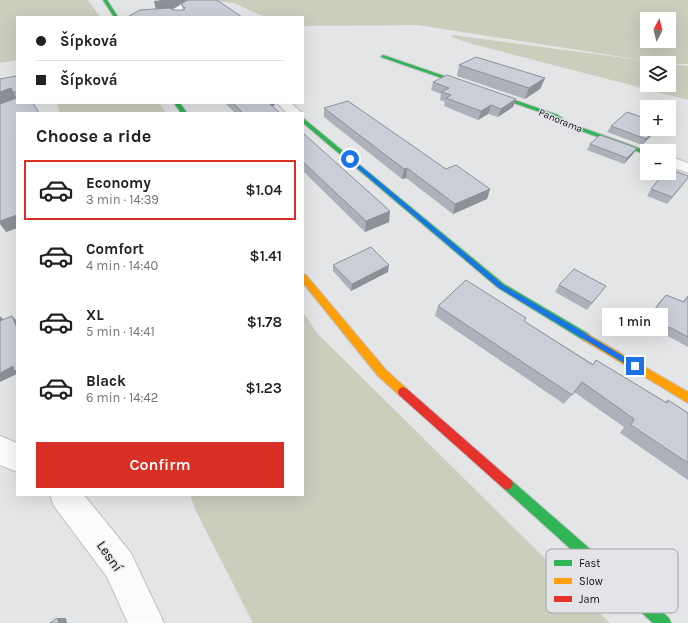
<!DOCTYPE html>
<html lang="en">
<head>
<meta charset="utf-8">
<style>
	:root { --surface:#fff; --page:#f6f6f6; --text:#202124; --muted:#757577; --line:#e0e0e0; --accent:#d93025 }
	body { margin:0; font-family:Karla,sans-serif; background:var(--page); color:var(--text); height:100vh; display:flex; flex-direction:column; font-size:15px; white-space:nowrap }
	* { box-sizing:border-box; margin:0 }
	p { font-size:13px; color:var(--muted) }
	.icon { flex:none; width:22px; height:22px; fill:none; stroke:currentColor; stroke-width:2; stroke-linecap:round; stroke-linejoin:round }
	.map { position:relative; flex:1; overflow:hidden }
	.drawer { position:absolute; left:16px; top:112px; width:288px; height:384px; display:flex; flex-direction:column; background:var(--surface); border-radius:0px; box-shadow:0 4px 16px #0002 }
	.drawer>* { flex:none }
	.guide { position:absolute; left:16px; top:16px; width:288px; height:88px; border-radius:0px; box-shadow:0 4px 16px #0002; display:grid; align-content:center; height:88px; padding:0 20px; background:var(--surface) }
	.needle { width:26px; rotate:7deg }
	.tools { position:absolute; left:640px; top:12px; display:grid; gap:8px }
	.tools a { display:grid; place-items:center; width:36px; height:36px; border-radius:0px; background:var(--surface); box-shadow:0 4px 16px #0002; font-size:20px }
	.end { position:absolute; width:18px; height:18px; margin:-9px; border:5px solid #1a73e8; background:#fff; box-shadow:0 0 0 2px #fff }
	.from { border-radius:50% }
	.bubble { position:absolute; height:28px; border-radius:0px; background:var(--surface); box-shadow:0 4px 16px #0002; font-size:13px; font-weight:600; line-height:28px; text-align:center }
	.guide b { display:flex; align-items:center; gap:14px; height:38px; font-size:15px }
	.guide b+b { border-top:1px solid var(--line) }
	.guide i { width:10px; height:10px; background:var(--text) }
	ul { padding:0; list-style:none }
	li { display:flex; align-items:center; gap:12px; height:60px; margin:0 8px 6px; padding:0 12px; border:2px solid transparent; border-radius:0px }
	li div { flex:1 }
	li b { display:block; font-size:15px }
	li em { font-style:normal; font-weight:600 }
	li.selected { border-color:var(--accent) }
	li>.icon { width:36px; height:36px; stroke-width:1.5 }
	h2 { padding:0 20px; font-size:18px; line-height:48px }
	.button { display:flex; gap:8px; margin-top:auto; padding:8px 20px }
	.button a { flex:1; height:46px; border-radius:0px; background:var(--accent); color:#fff; font-size:16px; font-weight:600; line-height:46px; text-align:center }
	.map>svg:first-child { display:block }
	.green { fill:#cbcdbd; fill-rule:evenodd }
	.lines { fill:none; stroke-linecap:round; stroke-linejoin:round }
	.street-casing { stroke:#c0c0c1; stroke-width:2 }
	.fast-casing { stroke:#c0c0c1; stroke-width:2 }
	.slow-casing { stroke:#c0c0c1; stroke-width:2 }
	.jam-casing { stroke:#c0c0c1; stroke-width:2 }
	.street { fill:#fbfbfb; fill-rule:evenodd }
	.fast { fill:#30b455; fill-rule:evenodd }
	.slow { fill:#ff9f0a; fill-rule:evenodd }
	.jam { fill:#e5322d; fill-rule:evenodd }
	.wall { fill:#aeb1b9 }
	.shaded-wall { fill:#8d9096 }
	.building { fill:#caced7; stroke:#8d9096 }
	.route { fill:#1a73e8 }
	.labels { text-anchor:middle; stroke-width:3; stroke-linejoin:round; paint-order:stroke }
	.far-street-label { font-size:10px; fill:#0c0c0d; stroke:#e2e4e8 }
	.near-street-label { font-size:14px; fill:#0c0c0d; stroke:#e2e4e8 }
	.key { fill:#e2e4e8; stroke:#a2a3a6; stroke-width:1 }
	.key-label { font-size:11px; fill:#0c0c0d }
</style>
</head>
<body>
<div class="map">
<svg width="688" height="623" viewBox="0 0 688 623">
	<rect width="100%" height="100%" fill="#e3e5e7"/>
	<!-- green -->
	<path class="green" d="M0 0H88L100 17H17V60L0 63Z
		M208 0H688V64L647 63V85H669V64L688 66V100L469 43 452 37V35L648 61 418 25 303 26V17H265L234 3ZM647 19H669V41H647Z
		M57 103H159L166 113H60Z
		M303 312 317 333 610 623H253L196 511 190 495H303Z"/>
	<g class="lines">
		<!-- street casing -->
		<g class="street-casing">
			<path id="street" d="M190 0H200L178 14H172V10Z
				M277 103H291L302 113H287Z
				M669 156 688 163V173L669 166Z
				M0 436 17 443V472L0 465Z
				M50 495H84L131 553 164 623H128L107 577 54 506Z"/>
		</g>
		<!-- fast casing -->
		<g class="fast-casing">
			<path id="fast" d="M103 0H107L118 17H114Z
				M383 55 558 115 569 123 647 151V155L565 125 554 117 381 57Z
				M174 103H180L187 113H181Z
				M303 118 504 284 589 334 591 337 589 340 586 341 583 340 498 288 303 123Z
				M507 478 511 480 669 618 671 623H653L503 488 501 484 503 480Z"/>
		</g>
		<!-- slow casing -->
		<g class="slow-casing">
			<path id="slow" d="M303 274 306 275 386 370 407 389 408 392 407 395 403 397 399 395 378 376 303 283Z
				M586 333 688 392V403L583 340 581 337 583 334Z"/>
		</g>
		<!-- jam casing -->
		<g class="jam-casing">
			<path id="jam" d="M403 387 407 389 511 480 513 484 511 488 507 490 503 488 399 395 398 392 399 389Z"/>
		</g>
		<!-- street -->
		<use href="#street" class="street"/>
		<!-- fast -->
		<use href="#fast" class="fast"/>
		<!-- slow -->
		<use href="#slow" class="slow"/>
		<!-- jam -->
		<use href="#jam" class="jam"/>
	</g>
	<!-- wall -->
	<path class="wall" d="M154 1 173 9H171L173 10H183L181 4 242 17H129V16L156 9Z
		M459 65 545 78 540 89 525 99 457 76Z
		M17 77V228L6 232 0 79Z
		M433 82 516 99 513 107 498 117 488 114 478 120 444 106 445 102 440 100 441 94 431 90Z
		M225 103H276L273 107 280 113H235Z
		M324 108 446 169 490 189 487 199 453 214 406 178 402 179 324 117Z
		M611 126 658 129 642 145 607 132Z
		M303 133 389 222 365 232 303 171Z
		M590 144 637 148 633 154 624 164 587 150Z
		M684 183 667 204 647 196 651 189Z
		M333 265 388 272 351 291 333 271Z
		M559 285 606 286 587 310 555 292Z
		M666 295 682 302 688 296V347L664 334H659L642 325 660 301Z
		M438 306 526 318 524 321 593 364 596 360 665 402 668 400 688 413V480L620 433 624 427 574 392 564 404 435 316Z"/>
	<!-- shaded-wall -->
	<path class="shaded-wall" d="M162 0H187L173 9 156 10 154 1Z
		M545 78 540 89 525 99 529 88Z
		M11 88 16 98 0 104V92Z
		M516 99 513 107 498 117 501 109Z
		M267 103H276L268 112Z
		M491 105 488 114 478 120 481 111Z
		M656 129H658L642 145 646 139Z
		M637 148 633 154 624 164 627 158Z
		M407 168 406 178 402 179 404 169Z
		M688 178 684 183 667 204 672 197Z
		M490 189 487 199 453 214 455 204Z
		M390 211 389 222 365 232 366 221Z
		M17 215V228L6 232 0 224V221Z
		M389 265 388 272 351 291 352 284Z
		M0 316 3 319 6 328 0 322Z
		M12 316 17 321V327L16 326Z
		M13 366 17 370V374L0 382V373Z
		M57 618H66L67 623H59Z"/>
	<!-- building -->
	<path class="building" d="M188 0H217L242 17H130L129 16 140 10 170 8 173 10H184L185 8 181 4Z
		M476 57 545 78 529 88 459 65Z
		M447 75 516 99 501 109 491 105 481 111 446 98 451 95 441 92 449 88 433 82Z
		M16 76 17 77V92H13L11 88 0 92V79Z
		M17 98V103H33L39 113H17V215L0 221V104Z
		M348 101 446 169 456 165 490 189 455 204 407 168 404 169 324 108Z
		M233 103H269L280 113H243Z
		M627 112 647 119V129H656L646 139 611 126Z
		M303 133 390 211 366 221 303 162Z
		M600 135 637 148 627 158 590 144Z
		M669 169 688 176V178L672 197 651 189 664 173H669Z
		M371 247 389 265 352 284 333 265Z
		M574 269 606 286 592 303 559 285Z
		M466 280 526 318 524 321 593 365 596 360 667 403 668 400 688 413V463L631 425 634 419 582 382 572 395 438 306Z
		M666 295 684 302 688 296V337L671 328 665 327 648 319Z
		M12 316 16 326 17 325V370L14 371 13 366 0 373V321Z
		M57 618 59 623H50Z"/>
	<!-- route -->
	<path class="route" d="M348 158H351L503 285 637 364V368H632L499 288 348 160Z"/>
	<g class="labels">
		<!-- far-street labels -->
		<g class="far-street-label">
			<text transform="translate(561 120) rotate(23)" y="4">Panorama</text>
		</g>
		<!-- near-street labels -->
		<g class="near-street-label">
			<text transform="translate(110 556) rotate(55)" y="5">Lesní</text>
		</g>
	</g>
	<!-- legend -->
	<rect x="546" y="549" width="132" height="64" rx="6" class="key"/>
	<rect x="554" y="560" width="18" height="6" fill="#30b455"/>
	<rect x="554" y="578" width="18" height="6" fill="#ff9f0a"/>
	<rect x="554" y="596" width="18" height="6" fill="#e5322d"/>
	<g class="key-label">
		<text x="579" y="567">Fast</text>
		<text x="579" y="585">Slow</text>
		<text x="579" y="603">Jam</text>
	</g>
</svg>
<div class="tools">
<a><svg class="needle" viewBox="-14 -14 28 28"><path d="M0-13l5 13h-10z" fill="#e53935"/><path d="M0 13l5-13h-10z" fill="#757577"/></svg></a>
<a><svg class="icon" aria-label="layers" viewBox="0 0 24 24"><path d="M12 4l9 5-9 5-9-5zM3 14l9 5 9-5"/></svg></a>
<a>+</a>
<a>−</a>
</div>
<i class="end from" style="left:350px;top:159px"></i>
<i class="end" style="left:635px;top:366px"></i>
<div class="bubble" style="left:602px;top:308px;width:66px">1 min</div>
<div class="guide">
<b><i class="from"></i>Šípková</b>
<b><i></i>Šípková</b>
</div>
<section class="drawer">
<h2>Choose a ride</h2>
<ul>
<li class="selected"><svg class="icon" aria-label="car" viewBox="0 0 24 24"><path d="M5 17H2v-5l4-1 3-4h7l3 4 3 1v5h-3M9 17h6M6 11h13"/><circle cx="7" cy="17" r="2"/><circle cx="17" cy="17" r="2"/></svg><div><b>Economy</b><p>3 min · 14:39</p></div><em>$1.04</em></li>
<li><svg class="icon" aria-label="car" viewBox="0 0 24 24"><path d="M5 17H2v-5l4-1 3-4h7l3 4 3 1v5h-3M9 17h6M6 11h13"/><circle cx="7" cy="17" r="2"/><circle cx="17" cy="17" r="2"/></svg><div><b>Comfort</b><p>4 min · 14:40</p></div><em>$1.41</em></li>
<li><svg class="icon" aria-label="car" viewBox="0 0 24 24"><path d="M5 17H2v-5l4-1 3-4h7l3 4 3 1v5h-3M9 17h6M6 11h13"/><circle cx="7" cy="17" r="2"/><circle cx="17" cy="17" r="2"/></svg><div><b>XL</b><p>5 min · 14:41</p></div><em>$1.78</em></li>
<li><svg class="icon" aria-label="car" viewBox="0 0 24 24"><path d="M5 17H2v-5l4-1 3-4h7l3 4 3 1v5h-3M9 17h6M6 11h13"/><circle cx="7" cy="17" r="2"/><circle cx="17" cy="17" r="2"/></svg><div><b>Black</b><p>6 min · 14:42</p></div><em>$1.23</em></li>
</ul>
<div class="button"><a>Confirm</a></div>
</section>
</div>
</body>
</html>
